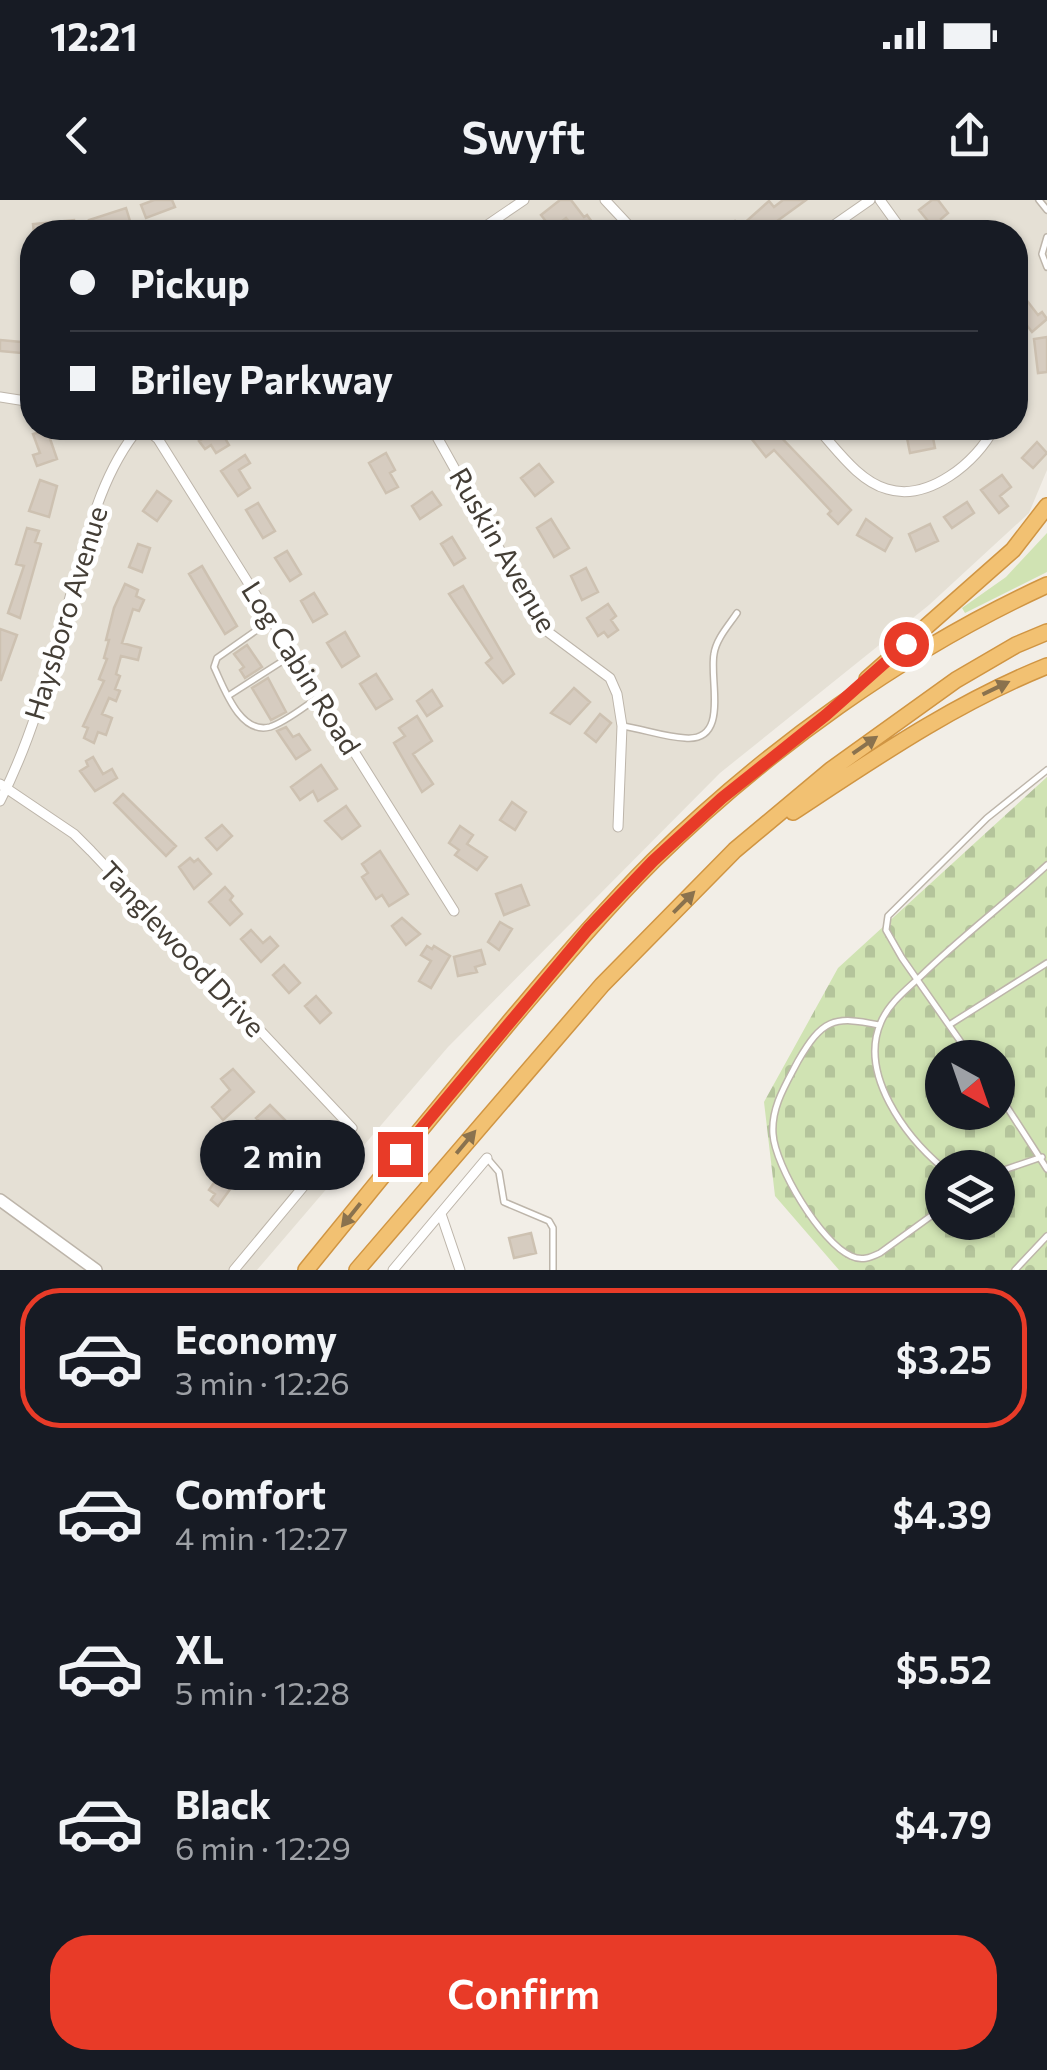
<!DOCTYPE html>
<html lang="en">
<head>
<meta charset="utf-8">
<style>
	:root { --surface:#171b24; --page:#20242c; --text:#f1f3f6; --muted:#9ea1a6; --line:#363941; --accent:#e83b28 }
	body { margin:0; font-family:Commissioner,sans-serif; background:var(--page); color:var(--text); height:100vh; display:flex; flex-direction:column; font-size:38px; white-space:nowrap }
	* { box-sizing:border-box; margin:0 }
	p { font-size:32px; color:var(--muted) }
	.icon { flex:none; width:55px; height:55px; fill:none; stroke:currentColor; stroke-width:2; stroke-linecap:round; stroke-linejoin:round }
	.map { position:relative; height:1070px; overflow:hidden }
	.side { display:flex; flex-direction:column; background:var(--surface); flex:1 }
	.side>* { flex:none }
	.banner { position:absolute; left:20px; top:20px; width:1008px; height:220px; border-radius:40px; box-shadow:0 2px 8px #0004; display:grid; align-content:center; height:220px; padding:0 50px; background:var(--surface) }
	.needle { width:65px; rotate:140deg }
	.tools { position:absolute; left:925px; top:840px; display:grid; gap:20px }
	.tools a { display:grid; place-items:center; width:90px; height:90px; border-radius:50%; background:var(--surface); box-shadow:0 2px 8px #0004; font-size:50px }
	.end { position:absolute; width:45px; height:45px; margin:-22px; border:12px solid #e83b28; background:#fff; box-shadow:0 0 0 5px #fff }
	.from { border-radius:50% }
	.bubble { position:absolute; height:70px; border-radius:35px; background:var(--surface); box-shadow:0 2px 8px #0004; font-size:32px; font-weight:600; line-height:70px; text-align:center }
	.banner b { display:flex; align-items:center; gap:35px; height:95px; font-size:38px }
	.banner b+b { border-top:2px solid var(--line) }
	.banner i { width:25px; height:25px; background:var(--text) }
	ul { padding:18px 0 0; list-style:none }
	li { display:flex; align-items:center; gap:30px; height:140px; margin:0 20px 15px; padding:0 30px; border:5px solid transparent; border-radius:40px }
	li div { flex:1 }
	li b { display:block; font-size:38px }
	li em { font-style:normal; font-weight:600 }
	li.active { border-color:var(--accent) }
	li>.icon { width:90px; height:90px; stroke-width:1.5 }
	.primary-button { display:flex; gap:20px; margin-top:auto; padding:20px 50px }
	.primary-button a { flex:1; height:115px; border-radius:40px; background:var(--accent); color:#fff; font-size:40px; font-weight:600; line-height:115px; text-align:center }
	.status { display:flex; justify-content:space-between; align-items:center; height:70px; padding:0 50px; background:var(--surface); direction:ltr }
	.status svg { height:28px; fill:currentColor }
	header { display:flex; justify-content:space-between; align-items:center; height:130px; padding:0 50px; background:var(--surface); font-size:45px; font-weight:600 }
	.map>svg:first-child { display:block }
	.residential { fill:#e5e0d5; fill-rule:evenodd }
	.green { fill:#d0e3b3 }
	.cemetery { fill:url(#cemetery-stones); fill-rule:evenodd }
	.building { fill:#d6ccc0; stroke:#cdc1b1; stroke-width:2.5 }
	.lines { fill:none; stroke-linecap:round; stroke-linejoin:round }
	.service-casing { stroke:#bdb5aa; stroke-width:8 }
	.minor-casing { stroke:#bdb5aa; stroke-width:11 }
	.tertiary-casing { stroke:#bdb5aa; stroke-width:14 }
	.motorway-casing { stroke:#d09543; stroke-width:18 }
	.service { stroke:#fff; stroke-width:5 }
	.minor { stroke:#fff; stroke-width:9 }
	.tertiary { stroke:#fff; stroke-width:11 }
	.motorway { stroke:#f2c172; stroke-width:15 }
	.oneway { fill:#8a724e }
	.route { stroke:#e83b28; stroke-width:12 }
	.labels { text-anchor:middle; stroke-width:10; stroke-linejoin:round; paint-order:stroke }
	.street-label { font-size:28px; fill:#443e36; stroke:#fff }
</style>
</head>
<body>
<div class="status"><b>12:21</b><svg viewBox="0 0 49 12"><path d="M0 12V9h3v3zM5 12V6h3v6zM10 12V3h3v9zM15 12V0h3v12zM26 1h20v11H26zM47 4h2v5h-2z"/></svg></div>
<header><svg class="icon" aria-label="back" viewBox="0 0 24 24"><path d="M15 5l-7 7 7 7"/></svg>Swyft<svg class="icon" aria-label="share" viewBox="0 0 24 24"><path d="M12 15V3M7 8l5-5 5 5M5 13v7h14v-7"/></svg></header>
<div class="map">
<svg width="1047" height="1070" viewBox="0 0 1047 1070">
	<defs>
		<pattern id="cemetery-stones" width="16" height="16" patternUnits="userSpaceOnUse" patternTransform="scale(2.5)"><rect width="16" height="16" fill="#d0e3b3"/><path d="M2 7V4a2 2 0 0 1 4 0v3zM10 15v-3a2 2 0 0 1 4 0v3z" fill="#b4c49b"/></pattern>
	</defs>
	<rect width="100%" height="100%" fill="#f2eee7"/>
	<!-- residential -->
	<path class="residential" d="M0 0H1047V270L1029 313 929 405 720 573 448 847 257 1070H0ZM32 32H1015V228H32Z"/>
	<!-- green -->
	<path class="green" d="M1047 333V372L965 413 962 408 1006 377Z"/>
	<!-- cemetery -->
	<path class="cemetery" d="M1047 577V1070H839L775 996 764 902 838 768ZM942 858H998V912H942ZM942 968H998V1022H942Z"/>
	<!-- building -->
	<path class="building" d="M154 0H172L175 7 146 18 141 5Z
		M560 0H571L584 17 587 15 599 32H578L566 18 552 29 541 15Z
		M783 0H806L762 32H720L735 21 740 27 769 1 774 7Z
		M932 0H938L948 13 941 19 946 26 937 32 919 10Z
		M126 8 130 21 93 32 89 20Z
		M74 20 75 32H34L33 24Z
		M1015 85 1038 115 1042 112 1047 119 1032 132 1015 110Z
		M1047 137V172L1038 173 1034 139Z
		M0 140 32 143V154L0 151Z
		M202 228H219L229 245 216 253 211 245 205 249 199 241 207 236Z
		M743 228H772L851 310 838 324 828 314 831 311 774 250 766 257Z
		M47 230 57 259 37 266 33 255 40 253 33 234Z
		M932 233 935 248 910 253 907 238Z
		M1037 242 1047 253 1033 268 1022 258Z
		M386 253 395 270 390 273 398 287 386 293 369 263Z
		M245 255 250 263 239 270 250 288 238 296 221 271Z
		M539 264 553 282 535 296 521 278Z
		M1002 275 1011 287 1000 296 1008 306 999 313 981 290Z
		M40 280 57 286 49 317 29 311Z
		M157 291 171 301 157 321 143 311Z
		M432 292 441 305 420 319 412 306Z
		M967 302 974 313 952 328 944 317Z
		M258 303 275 331 263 338 246 310Z
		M551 319 569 348 554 357 537 328Z
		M866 319 892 338 885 351 857 335Z
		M930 324 938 341 916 351 909 334Z
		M27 328 39 331 35 342 41 344 20 418 8 413 24 366 16 364Z
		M452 337 465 358 454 365 441 344Z
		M138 344 150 348 142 372 129 367Z
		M287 351 301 374 290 381 275 358Z
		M202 366 237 426 225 434 189 374Z
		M586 368 598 392 582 400 571 376Z
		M125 384 138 390 136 396 144 400 139 411 133 409 122 443 141 448 138 460 121 456 116 474 120 476 115 489 120 491 116 501 109 498 102 514 112 518 106 535 98 532 94 543 84 538 88 528 83 526 104 481 99 479 107 459 104 458 109 440H106L114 408Z
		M463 386 514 474 503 483 486 463 492 458 449 394Z
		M314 393 327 414 313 422 301 401Z
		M608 404 616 416 611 420 618 430 608 437 604 432 598 436 587 418Z
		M0 429 17 435 1 480H0Z
		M345 432 359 456 342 467 327 443Z
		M247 445 262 467 245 478 240 470 244 467 234 454Z
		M376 474 392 499 376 509 360 484Z
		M268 478 286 512 271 520 252 488Z
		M574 488 590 502 570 524 551 513Z
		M432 490 442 506 427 516 417 501Z
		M600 514 611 523 596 542 585 533Z
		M417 516 432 541 413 554 433 584 422 592 394 543 405 536 399 528Z
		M286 527 293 537 299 534 310 550 296 559 277 531Z
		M93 557 103 574 112 569 117 578 95 591 80 571 88 566 86 561Z
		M321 565 337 589 318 601 313 591 300 600 291 587Z
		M123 594 176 646 166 656 114 603Z
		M512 602 526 612 515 630 500 620Z
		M346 606 360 626 342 639 325 621Z
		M222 625 232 636 217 650 206 638Z
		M460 626 473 635 467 644 487 657 477 670 455 655 459 650 449 643Z
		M380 651 408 694 389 706 382 695 376 699 362 677 368 673 362 664Z
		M190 658 194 662 198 659 211 674 194 689 179 667Z
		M521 685 529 705 504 715 496 694Z
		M225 687 233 696 230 700 242 714 230 725 209 702Z
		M402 718 420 734 406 745 392 726Z
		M500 722 512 729 499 750 488 742Z
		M251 730 263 743 270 737 278 746 261 762 241 739Z
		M427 746 432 749 434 746 450 756 431 788 419 781 431 761 421 755Z
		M481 750 485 764 475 767 477 772 458 776 454 757Z
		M284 765 300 783 289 793 273 775Z
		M316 796 331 813 320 823 305 806Z
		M233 869 254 892 223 920 212 907 230 890 221 879Z
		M270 905 288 923 285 927 292 934 282 944 256 918Z
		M218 977 231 988 218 1006 211 1000 215 994 209 990Z
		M531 1033 536 1053 514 1058 509 1038Z"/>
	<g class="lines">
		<!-- service casing -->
		<g class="service-casing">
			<path id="service" d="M1039 0 1047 10
				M1047 37 1042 54 1047 67
				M271 420 217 458 214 467C224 488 240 535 270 527 286 522 305 506 319 497
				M228 496 292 455
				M622 526C643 529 664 537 685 538 730 542 709 480 714 454 716 439 729 425 737 413
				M879 825C833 815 822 820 798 861 786 884 771 907 773 934 775 966 821 1043 851 1056 861 1061 870 1058 880 1053L942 1008
				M949 825 1047 763
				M972 858 902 758 886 730 888 716 987 618 1047 570
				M998 893 1047 969
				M487 958 499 972 504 1002 549 1021 553 1028V1070
				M943 968C906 937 858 874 881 822 889 803 906 790 921 776 961 737 1006 703 1047 665
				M998 972 1042 957
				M1015 1070 1047 1036"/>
		</g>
		<!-- minor casing -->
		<g class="minor-casing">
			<path id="minor" d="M605 0 635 32
				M880 0 903 32
				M477 32 524 0
				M824 32 870 0
				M0 197 32 202
				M145 228 158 239 454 711
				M432 228 544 429 610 478 617 494 622 526 618 627
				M817 228C836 248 858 281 887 289 928 302 977 262 994 228
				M0 584 74 634 91 651 352 928 234 1070
				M0 601C34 535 52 462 72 390 88 334 101 274 139 228
				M441 1014 460 1070
				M393 1070 487 958"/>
		</g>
		<!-- tertiary casing -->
		<g class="tertiary-casing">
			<path id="tertiary" d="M0 1000 96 1070"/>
		</g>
		<!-- motorway casing -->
		<g class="motorway-casing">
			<path id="motorway" d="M867 479 1013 350 1047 306
				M793 612C875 558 955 503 1047 466
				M306 1070C374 986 443 902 512 819 558 765 603 711 653 661 766 550 903 451 1047 385
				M357 1070 602 785 735 650 832 569 956 480 1016 445 1047 432"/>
		</g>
		<!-- service -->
		<use href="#service" class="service"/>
		<!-- minor -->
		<use href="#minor" class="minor"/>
		<!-- tertiary -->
		<use href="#tertiary" class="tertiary"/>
		<!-- motorway -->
		<use href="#motorway" class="motorway"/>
	</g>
	<!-- one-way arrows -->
	<defs><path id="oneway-solid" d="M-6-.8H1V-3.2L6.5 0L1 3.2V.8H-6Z" transform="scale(2.5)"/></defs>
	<g class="oneway">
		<use href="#oneway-solid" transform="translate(996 488) rotate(-26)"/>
		<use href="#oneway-solid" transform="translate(865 545) rotate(-35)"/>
		<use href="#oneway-solid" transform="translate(684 702) rotate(-45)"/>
		<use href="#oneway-solid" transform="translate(466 942) rotate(-50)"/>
		<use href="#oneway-solid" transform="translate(351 1015) rotate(129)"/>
	</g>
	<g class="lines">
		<!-- route -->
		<path class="route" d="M400 954 588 729 653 661 722 598 826 515 906 444"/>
	</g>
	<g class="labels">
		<!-- street labels -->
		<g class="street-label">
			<text transform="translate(503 350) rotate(60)" y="10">Ruskin Avenue</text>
			<text transform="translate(66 413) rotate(-73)" y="10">Haysboro Avenue</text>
			<text transform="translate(301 468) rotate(58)" y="10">Log Cabin Road</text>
			<text transform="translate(182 749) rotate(47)" y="10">Tanglewood Drive</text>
		</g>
	</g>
</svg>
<div class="tools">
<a><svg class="needle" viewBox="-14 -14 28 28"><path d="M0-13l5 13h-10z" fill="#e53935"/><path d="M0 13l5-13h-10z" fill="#9ea1a6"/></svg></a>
<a><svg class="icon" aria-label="layers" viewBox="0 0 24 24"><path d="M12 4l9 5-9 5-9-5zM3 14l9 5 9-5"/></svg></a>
</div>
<i class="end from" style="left:906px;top:444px"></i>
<i class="end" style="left:400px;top:954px"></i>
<div class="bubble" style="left:200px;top:920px;width:165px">2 min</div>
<div class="banner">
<b><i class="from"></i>Pickup</b>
<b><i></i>Briley Parkway</b>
</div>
</div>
<section class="side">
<ul>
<li class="active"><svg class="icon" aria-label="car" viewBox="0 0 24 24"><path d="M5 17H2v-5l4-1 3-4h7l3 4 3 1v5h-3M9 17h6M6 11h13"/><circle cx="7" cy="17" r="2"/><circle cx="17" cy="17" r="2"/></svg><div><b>Economy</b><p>3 min · 12:26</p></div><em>$3.25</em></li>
<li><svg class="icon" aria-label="car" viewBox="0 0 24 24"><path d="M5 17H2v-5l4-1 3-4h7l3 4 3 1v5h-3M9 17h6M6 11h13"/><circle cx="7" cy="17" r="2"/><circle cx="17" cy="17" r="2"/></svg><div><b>Comfort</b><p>4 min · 12:27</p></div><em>$4.39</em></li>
<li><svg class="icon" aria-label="car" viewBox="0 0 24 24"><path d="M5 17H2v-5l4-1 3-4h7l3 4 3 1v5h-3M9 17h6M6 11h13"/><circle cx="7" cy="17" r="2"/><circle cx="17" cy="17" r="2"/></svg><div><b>XL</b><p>5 min · 12:28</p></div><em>$5.52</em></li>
<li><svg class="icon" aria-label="car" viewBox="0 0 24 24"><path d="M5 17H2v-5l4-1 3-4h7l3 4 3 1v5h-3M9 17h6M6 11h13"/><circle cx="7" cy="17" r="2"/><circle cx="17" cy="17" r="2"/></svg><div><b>Black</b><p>6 min · 12:29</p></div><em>$4.79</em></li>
</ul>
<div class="primary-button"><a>Confirm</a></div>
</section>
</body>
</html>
